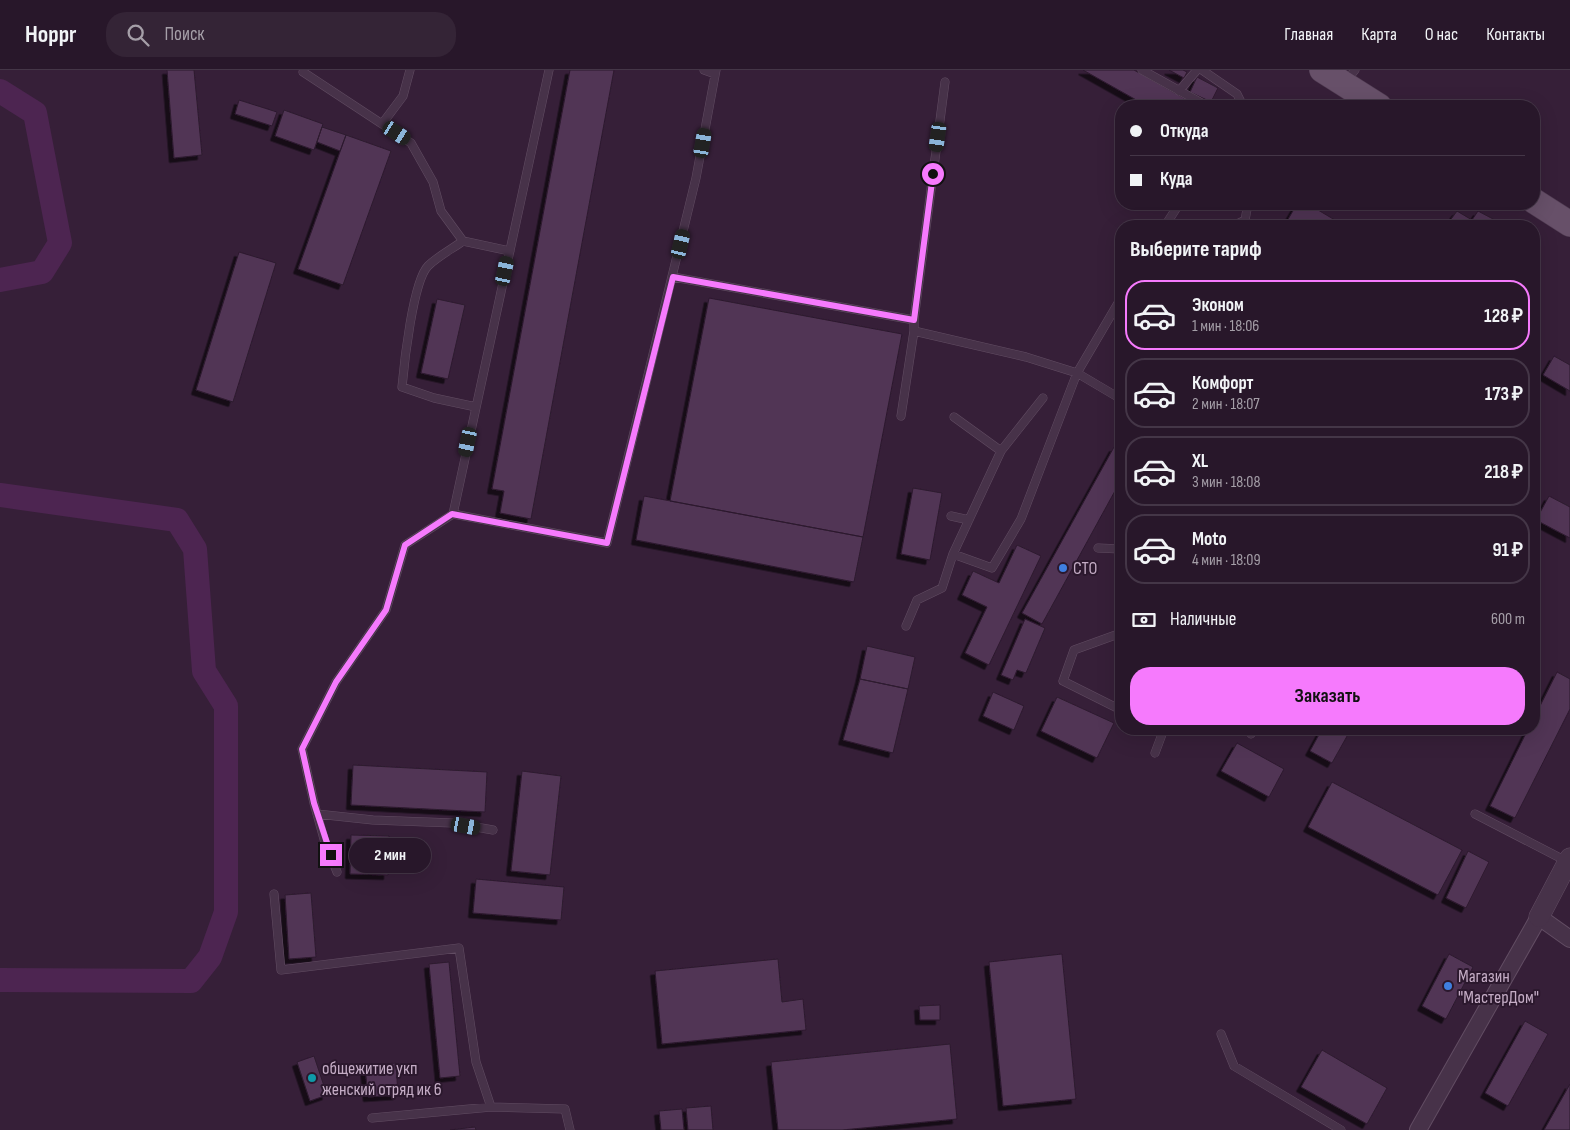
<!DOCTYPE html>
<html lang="ru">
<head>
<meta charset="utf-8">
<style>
	:root { --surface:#28172a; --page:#342436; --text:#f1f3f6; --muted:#a59fa8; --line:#443647; --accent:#f67afd }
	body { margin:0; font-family:"Sofia Sans Condensed",sans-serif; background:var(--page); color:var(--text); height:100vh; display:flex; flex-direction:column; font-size:19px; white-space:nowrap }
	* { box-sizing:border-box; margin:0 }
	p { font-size:16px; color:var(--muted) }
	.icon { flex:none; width:28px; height:28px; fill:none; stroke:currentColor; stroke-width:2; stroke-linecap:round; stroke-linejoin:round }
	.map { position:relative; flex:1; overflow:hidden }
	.sheet { position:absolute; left:1115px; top:150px; width:425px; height:515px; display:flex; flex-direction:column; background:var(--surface); border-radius:20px; box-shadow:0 5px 20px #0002,0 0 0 1px var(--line) }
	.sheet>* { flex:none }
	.hud { position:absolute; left:1115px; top:30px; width:425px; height:110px; border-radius:20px; box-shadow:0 5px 20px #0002,0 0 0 1px var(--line); display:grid; align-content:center; height:110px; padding:0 15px; background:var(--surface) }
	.end { position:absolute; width:22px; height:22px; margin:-11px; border:6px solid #f67afd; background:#111; box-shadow:0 0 0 2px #111 }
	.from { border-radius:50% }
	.bubble { position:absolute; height:35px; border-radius:18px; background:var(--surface); box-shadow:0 5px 20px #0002,0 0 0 1px var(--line); font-size:16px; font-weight:700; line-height:35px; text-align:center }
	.car { position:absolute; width:15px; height:30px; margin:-15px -8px; border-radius:6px; box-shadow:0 0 4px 1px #0007; background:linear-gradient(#222 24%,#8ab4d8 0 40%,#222 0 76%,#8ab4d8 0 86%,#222 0) }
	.hud b { display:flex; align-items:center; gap:18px; height:48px; font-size:19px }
	.hud b+b { border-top:1px solid var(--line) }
	.hud i { width:12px; height:12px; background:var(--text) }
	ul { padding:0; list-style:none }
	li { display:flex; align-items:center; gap:15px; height:70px; margin:0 10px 8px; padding:0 5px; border:2px solid var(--line); border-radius:20px }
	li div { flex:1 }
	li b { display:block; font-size:19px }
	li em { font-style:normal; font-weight:700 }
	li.active { border-color:var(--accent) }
	li>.icon { width:45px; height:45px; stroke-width:1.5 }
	h2 { padding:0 15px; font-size:22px; line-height:60px }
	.pay { display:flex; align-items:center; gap:12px; height:55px; padding:0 15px; font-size:19px }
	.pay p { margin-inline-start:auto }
	.action { display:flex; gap:10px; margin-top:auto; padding:10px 15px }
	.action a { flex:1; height:58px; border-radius:20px; background:var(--accent); color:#111; font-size:20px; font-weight:700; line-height:58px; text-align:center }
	header { display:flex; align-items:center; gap:30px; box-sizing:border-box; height:70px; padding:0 25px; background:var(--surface); border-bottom:1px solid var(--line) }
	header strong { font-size:24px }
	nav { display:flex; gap:28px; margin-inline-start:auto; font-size:18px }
	.search { width:350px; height:45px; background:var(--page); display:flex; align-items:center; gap:12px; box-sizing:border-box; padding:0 18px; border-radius:20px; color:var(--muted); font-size:19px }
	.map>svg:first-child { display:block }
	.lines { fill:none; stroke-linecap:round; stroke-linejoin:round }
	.river { stroke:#4d2551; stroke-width:24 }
	.building { fill:#513554; stroke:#2d1a2f; filter:url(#shadow) }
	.service-casing { stroke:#624d63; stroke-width:9 }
	.minor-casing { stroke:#624d63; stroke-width:18 }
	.tertiary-casing { stroke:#624d63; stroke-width:21 }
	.primary-casing { stroke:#503c52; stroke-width:26 }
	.service { stroke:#473249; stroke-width:8 }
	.minor { stroke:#473249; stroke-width:16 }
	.tertiary { stroke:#473249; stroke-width:20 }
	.primary { stroke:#675069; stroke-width:25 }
	.route { stroke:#f67afd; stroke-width:6 }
	.shop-dot { fill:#3f7fe0; stroke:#2b182d; stroke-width:2 }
	.culture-dot { fill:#0f9aa8; stroke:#2b182d; stroke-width:2 }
	.labels { text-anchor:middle; stroke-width:4; stroke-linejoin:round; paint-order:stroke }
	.poi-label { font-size:18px; fill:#c4acc5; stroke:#2b182d; text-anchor:start }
</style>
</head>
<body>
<header>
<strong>Hoppr</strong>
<div class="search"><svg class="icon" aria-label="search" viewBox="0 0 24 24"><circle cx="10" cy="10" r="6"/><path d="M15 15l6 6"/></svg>Поиск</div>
<nav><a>Главная</a><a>Карта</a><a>О нас</a><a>Контакты</a></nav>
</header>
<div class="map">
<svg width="1570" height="1060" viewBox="0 0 1570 1060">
	<defs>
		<filter id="shadow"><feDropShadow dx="-4.5" dy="4.5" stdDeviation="0" flood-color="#0009"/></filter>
	</defs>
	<rect width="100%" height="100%" fill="#361f38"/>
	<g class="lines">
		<!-- river -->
		<path class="river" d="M0 21 35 43 60 173 42 202 0 210
			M0 425 177 450 195 479 204 601 226 636V842L210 887 191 911 0 910"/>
	</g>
	<!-- building -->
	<path class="building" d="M167 0H194L202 85 174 88Z
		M570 0H614L531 449 500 443 504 421 492 419Z
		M1083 0H1134L1198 36H1147Z
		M1169 0H1183L1187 2 1184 8Z
		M1197 7 1218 18 1211 32 1190 22Z
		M239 30 277 42 272 56 235 44Z
		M284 40 323 54 314 80 275 66Z
		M322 57 346 65 340 81 317 72Z
		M346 65 391 81 343 215 298 199Z
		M1297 134H1308L1345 156H1295L1287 151Z
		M1457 141 1472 150 1478 141 1495 150 1491 156H1446Z
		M239 182 276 193 233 332 196 320Z
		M709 228 902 264 863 467 670 431Z
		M437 229 465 235 448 309 421 303Z
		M1554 286 1570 295V321L1543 305Z
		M1114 377 1121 380V410L1042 554 1022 543Z
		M913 418 942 423 930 490 901 484Z
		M644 426 863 467 854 512 636 470Z
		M1549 426 1570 437V468L1536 450Z
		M1017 475 1041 486 989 595 965 583 987 537 962 525 973 501 999 513Z
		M1025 549 1045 558 1026 603 1017 600 1013 610 1001 605Z
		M867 576 915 587 908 619 860 609Z
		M1557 602 1570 609V639L1515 748 1490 736 1528 659H1534V648Z
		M860 609 908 619 893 683 843 670Z
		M993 622 1024 636 1014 660 983 646Z
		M1057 627 1114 653 1097 688 1041 661Z
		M1322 659H1351L1332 693 1310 681Z
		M1237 673 1284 699 1269 727 1221 701Z
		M353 695 487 702 485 742 351 735Z
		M522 701 561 706 550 805 511 801Z
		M1332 712 1462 780 1438 825 1308 757Z
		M351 765 389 766 388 805 350 804Z
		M1468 781 1489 792 1466 838 1446 828Z
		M476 809 564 817 561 850 473 843Z
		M311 823 316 887 289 889 285 825Z
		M1062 884 1076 1029 1003 1036 989 892Z
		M1449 884 1473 897 1446 949 1422 936Z
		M778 889 782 932 803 929 806 960 662 974 655 901Z
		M449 892 460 1006 440 1008 429 894Z
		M940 935V950H920L919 936Z
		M1525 951 1548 964 1508 1036 1485 1023Z
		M950 974 957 1049 842 1060H778L771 992Z
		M1322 980 1387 1018 1367 1054 1301 1017Z
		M314 986 327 1025 310 1031 297 992Z
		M396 993 398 1025 368 1027 365 996Z
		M1570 1014V1060H1544Z
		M711 1036 713 1060H688L686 1038Z
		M682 1039 684 1060H661L659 1041Z
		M475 1057 476 1060H450Z"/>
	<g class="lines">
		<!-- service casing -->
		<g class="service-casing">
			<path id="service" d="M704 0 715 4
				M1142 0 1207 36
				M1202 0 1237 24 1243 36
				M303 2 382 54 403 26 410 0
				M1346 11 1355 0
				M1179 21 1197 0
				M382 54 411 73 433 112 441 141 463 171 510 181
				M1165 156 1179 134
				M1233 156 1245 150 1248 134
				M463 171C452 179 438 186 428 196 413 211 404 294 402 317L434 328 476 337
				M673 207 914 250
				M1121 228 1077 303 1121 329
				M914 261V250L945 12
				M901 346 914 261 1026 287 1077 303 1021 449 992 498 953 484 1001 381 1043 328
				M954 347 1001 381
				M453 444 607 473 696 108 716 0
				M951 446 969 450
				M1098 478 1121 479
				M906 556 917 530 942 518 953 484
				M1121 563 1074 580 1063 611 1121 640
				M1251 664 1254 659
				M1155 683 1164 659
				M317 744 373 750 453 753 493 760
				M1475 744 1568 792
				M337 802 324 769 314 733 302 679 336 612 386 540 405 475 453 444 549 0
				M274 824 281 900 459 878 476 992 491 1037
				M1221 964 1234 996 1341 1060
				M372 1048 491 1037 565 1039 570 1060"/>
		</g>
		<!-- minor casing -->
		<g class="minor-casing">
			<path id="minor" d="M1418 1060 1539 847 1570 869"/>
		</g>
		<!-- tertiary casing -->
		<g class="tertiary-casing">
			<path id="tertiary" d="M1539 847 1570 788"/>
		</g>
		<!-- primary casing -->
		<g class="primary-casing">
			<path id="primary" d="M1322 0 1379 36
				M1534 131 1570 154"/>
		</g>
		<!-- service -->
		<use href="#service" class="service"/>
		<!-- minor -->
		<use href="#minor" class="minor"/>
		<!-- tertiary -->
		<use href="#tertiary" class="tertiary"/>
		<!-- primary -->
		<use href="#primary" class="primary"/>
	</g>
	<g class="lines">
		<!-- route -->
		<path class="route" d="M331 785 314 733 302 679 336 612 386 540 405 475 452 444 607 473 673 207 914 250 933 104"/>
	</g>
	<!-- markers -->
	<g class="shop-dot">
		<circle cx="1063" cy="498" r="5"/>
		<circle cx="1448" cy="916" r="5"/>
	</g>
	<circle class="culture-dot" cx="312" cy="1008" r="5"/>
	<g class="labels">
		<!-- poi labels -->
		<g class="poi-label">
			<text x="1073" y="504">СТО</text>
			<text x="1458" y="912">Магазин<tspan x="1458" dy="21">"МастерДом"</tspan></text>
			<text x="322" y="1004">общежитие укп<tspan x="322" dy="21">женский отряд ик 6</tspan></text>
		</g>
	</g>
</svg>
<i class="end from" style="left:933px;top:104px"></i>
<i class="end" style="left:331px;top:785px"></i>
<div class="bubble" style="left:349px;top:768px;width:82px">2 мин</div>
<i class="car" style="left:397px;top:63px;rotate:123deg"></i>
<i class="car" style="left:938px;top:67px;rotate:188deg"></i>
<i class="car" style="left:703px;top:73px;rotate:10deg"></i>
<i class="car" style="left:681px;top:174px;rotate:13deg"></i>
<i class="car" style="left:505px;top:201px;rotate:12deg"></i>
<i class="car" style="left:468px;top:372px;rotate:192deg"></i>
<i class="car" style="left:466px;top:756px;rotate:100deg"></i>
<div class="hud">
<b><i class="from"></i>Откуда</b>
<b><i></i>Куда</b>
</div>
<section class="sheet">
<h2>Выберите тариф</h2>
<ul>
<li class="active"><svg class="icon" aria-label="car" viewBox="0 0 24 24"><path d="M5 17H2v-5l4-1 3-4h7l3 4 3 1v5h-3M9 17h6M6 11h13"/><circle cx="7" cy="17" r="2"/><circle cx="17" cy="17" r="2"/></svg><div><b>Эконом</b><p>1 мин · 18:06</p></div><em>128 ₽</em></li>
<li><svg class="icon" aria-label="car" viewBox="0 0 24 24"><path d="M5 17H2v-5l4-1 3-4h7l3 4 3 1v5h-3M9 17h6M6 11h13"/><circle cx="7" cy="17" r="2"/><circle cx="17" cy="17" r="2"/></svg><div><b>Комфорт</b><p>2 мин · 18:07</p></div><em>173 ₽</em></li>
<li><svg class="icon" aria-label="car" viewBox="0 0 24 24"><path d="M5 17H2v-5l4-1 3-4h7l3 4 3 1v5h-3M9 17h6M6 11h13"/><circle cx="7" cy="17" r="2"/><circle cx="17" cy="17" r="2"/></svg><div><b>XL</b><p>3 мин · 18:08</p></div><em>218 ₽</em></li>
<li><svg class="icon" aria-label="car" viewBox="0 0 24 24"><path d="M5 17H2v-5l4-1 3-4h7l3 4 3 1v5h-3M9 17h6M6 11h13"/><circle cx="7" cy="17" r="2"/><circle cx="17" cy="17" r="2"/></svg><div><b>Moto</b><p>4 мин · 18:09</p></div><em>91 ₽</em></li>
</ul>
<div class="pay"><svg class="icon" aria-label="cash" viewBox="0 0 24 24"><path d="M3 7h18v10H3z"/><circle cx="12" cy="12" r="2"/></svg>Наличные<p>600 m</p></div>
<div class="action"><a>Заказать</a></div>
</section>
</div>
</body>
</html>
